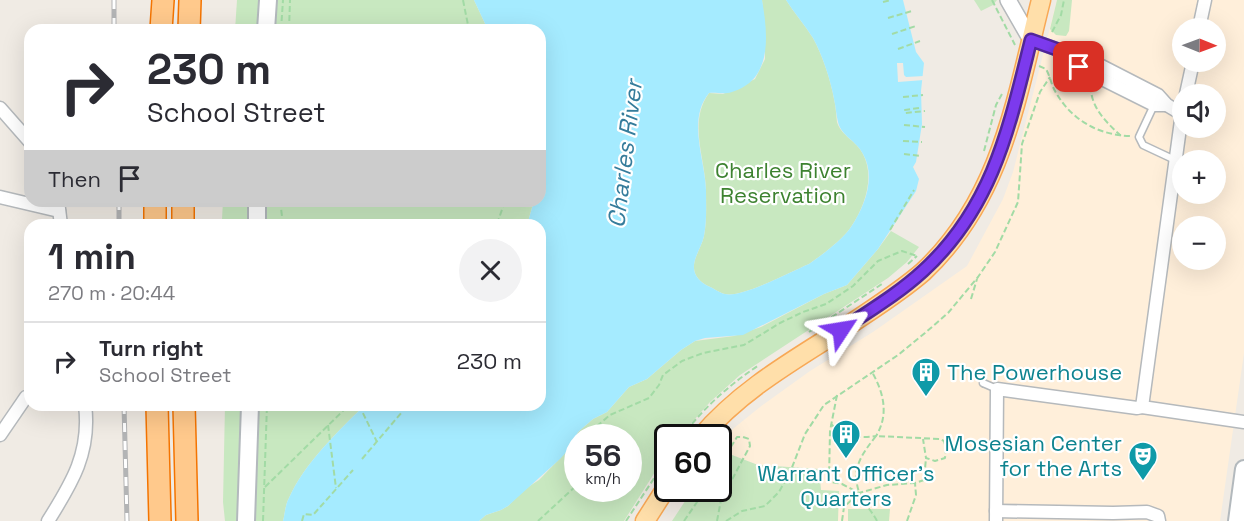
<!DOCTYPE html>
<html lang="en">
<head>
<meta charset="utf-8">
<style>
  :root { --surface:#fff; --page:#f2f2f3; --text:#2b2b33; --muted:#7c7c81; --line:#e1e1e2 }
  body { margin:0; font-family:"Space Grotesk",sans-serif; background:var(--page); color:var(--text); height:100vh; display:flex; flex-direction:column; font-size:22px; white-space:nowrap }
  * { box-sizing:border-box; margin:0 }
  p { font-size:20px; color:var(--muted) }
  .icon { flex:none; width:33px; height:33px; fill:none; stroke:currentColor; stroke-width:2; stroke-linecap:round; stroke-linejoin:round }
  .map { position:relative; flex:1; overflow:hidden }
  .drawer { position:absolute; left:24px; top:219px; width:522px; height:192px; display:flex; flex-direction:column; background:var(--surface); border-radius:18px; box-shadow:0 6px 24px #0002 }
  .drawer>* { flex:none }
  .banner { position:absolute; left:24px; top:24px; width:522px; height:183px; border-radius:18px; box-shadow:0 6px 24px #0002; background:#fff; color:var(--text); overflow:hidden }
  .needle { width:39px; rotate:91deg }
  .controls { position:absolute; left:1172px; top:18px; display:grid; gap:12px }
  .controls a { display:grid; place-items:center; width:54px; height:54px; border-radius:50%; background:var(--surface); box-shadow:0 6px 24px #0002; font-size:30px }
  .speed { position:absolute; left:564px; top:424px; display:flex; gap:12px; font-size:30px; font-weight:700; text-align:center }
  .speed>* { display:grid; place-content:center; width:78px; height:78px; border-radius:50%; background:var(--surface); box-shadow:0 6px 24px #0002; line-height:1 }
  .speed small { font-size:15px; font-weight:400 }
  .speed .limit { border:3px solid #111; border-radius:9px; background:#fff; color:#111 }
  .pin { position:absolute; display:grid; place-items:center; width:51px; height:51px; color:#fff; margin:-26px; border-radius:12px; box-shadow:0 3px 9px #0006 }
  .me { position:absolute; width:66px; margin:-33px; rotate:57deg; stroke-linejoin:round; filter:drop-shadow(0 0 4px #0008) }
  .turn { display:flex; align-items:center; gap:21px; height:126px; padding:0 24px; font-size:27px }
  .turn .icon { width:78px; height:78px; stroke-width:2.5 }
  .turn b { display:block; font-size:42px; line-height:51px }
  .then { display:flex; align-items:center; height:57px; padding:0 24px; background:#0003; gap:12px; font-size:22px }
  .round { display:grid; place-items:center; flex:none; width:63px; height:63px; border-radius:32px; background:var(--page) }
  .summary { display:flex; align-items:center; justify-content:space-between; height:102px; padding:0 24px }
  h1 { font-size:36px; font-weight:600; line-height:45px }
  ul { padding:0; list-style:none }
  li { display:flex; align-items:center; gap:18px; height:78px; padding:0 24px; border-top:2px solid var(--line) }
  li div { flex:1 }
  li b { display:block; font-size:22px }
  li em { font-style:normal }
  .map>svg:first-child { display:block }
</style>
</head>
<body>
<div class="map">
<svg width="1244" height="521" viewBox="0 0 1244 521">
  <rect width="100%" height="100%" fill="#f0ebe4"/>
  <path fill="#ffefda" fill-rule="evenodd" d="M1057 0H1244V353L1220 521H838L821 490 819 469 758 465 719 450 718 441 760 407 810 371 873 332 967 266 1003 199 1013 172ZM1182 28H1215V62H1182ZM1182 94H1215V128H1182ZM1182 160H1215V194H1182ZM1182 226H1215V260H1182Z"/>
  <g fill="#c8e8c0" fill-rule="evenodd">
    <path d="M237 0H474L488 30H235Z"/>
    <path d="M762 0H786C794 13 805 25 813 38 822 54 831 81 834 99 836 107 836 115 837 122 841 136 857 141 863 154 875 177 865 206 851 227 842 240 822 255 809 264 790 272 742 298 725 294 719 293 714 288 708 286 700 282 693 275 694 265 695 255 702 246 704 236 707 221 706 205 706 190 705 157 688 122 709 93L723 94 755 79 765 59V30Z"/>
    <path d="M974 0H997L993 5 981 11Z"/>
    <path d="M1057 0H1072L1069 31 1066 36 1056 35 1050 29Z"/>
    <path d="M223 201H534L527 225H225L222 219Z"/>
    <path d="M891 231 919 247 907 262 888 278 740 375 710 402 678 438H668L667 453 624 521H479L486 515 501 510 508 506 525 489 539 480 570 448 578 432 593 419 607 412 629 387 647 379 681 350 695 341 734 336 761 327 824 294 847 285 878 249ZM578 438H628V489H578Z"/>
    <path d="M225 405H365C338 431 304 464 289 498 285 505 285 514 283 521H225L223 502Z"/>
    <path d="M719 450 758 465 819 469 821 490 839 491 838 521H672L693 489H718Z"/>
    <path d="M848 509H890L889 521H848Z"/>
  </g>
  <path fill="#a5ebff" d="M474 0H762C768 34 773 80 732 92 723 95 717 92 709 93 687 120 705 159 706 190 706 205 707 221 704 236 702 246 695 255 694 265 693 275 700 282 708 286 714 288 719 293 725 294 742 298 790 272 809 264 822 255 842 240 851 227 865 206 876 177 863 154 857 141 841 136 838 122 836 115 836 107 834 99 831 81 822 54 813 38 805 25 794 13 786 0H903L916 52 924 63 921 91 922 124 916 162 913 167 919 179 916 191 878 249 847 285 824 294 743 335 705 338 695 341 681 350 647 379 629 387 607 412 593 419 578 432 570 448 560 459 508 506 501 510 486 515 479 521H283C285 514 285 505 289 498 304 464 338 431 365 405H540V225H527L534 201H540V30H488Z"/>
  <path fill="#f0ebe4" d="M897 63H903L904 75 906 77 924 76V80L898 82Z"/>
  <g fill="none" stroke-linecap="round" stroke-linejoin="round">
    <g stroke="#b5b9bc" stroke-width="9">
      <g id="service">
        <path d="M1154 105 1139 137 1143 145 1175 160"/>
        <path d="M983 383 997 389"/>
      </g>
    </g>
    <g stroke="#b5b9bc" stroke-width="15">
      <g id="minor">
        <path d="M1199 28 1205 0"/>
        <path d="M1031 40 1070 54 1084 57 1158 95 1167 105 1182 114"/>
        <path d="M1070 54 1076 66 1154 105H1167"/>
        <path d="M1186 94 1193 62"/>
        <path d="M0 108 30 142"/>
        <path d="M0 197 59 211"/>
        <path d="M58 201 61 225"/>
        <path d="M1142 407 1182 113"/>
        <path d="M0 435 26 397"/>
        <path d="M996 511 1113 513 1147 512 1158 516 1159 521"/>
        <path d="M48 521C72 483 91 452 85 405"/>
        <path d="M996 521 997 389 1137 408 1142 407 1244 422"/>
      </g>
    </g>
    <g stroke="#b5b9bc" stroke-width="18">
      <path id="tertiary" d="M1008 0 1031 40"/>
    </g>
    <g stroke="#b3b9bd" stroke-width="20">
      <g id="secondary">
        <path d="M266 30 268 0"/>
        <path d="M257 225V201"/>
        <path d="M246 521 250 405"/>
        <path d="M1237 521 1244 469"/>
      </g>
    </g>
    <g stroke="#f8a855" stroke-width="21">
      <g id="primary">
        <path d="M700 438C741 389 796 359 849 325 874 308 900 292 923 272 1002 198 1016 99 1041 0"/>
        <path d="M645 521 668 485"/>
      </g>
    </g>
    <g stroke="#f47400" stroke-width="24">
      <g id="motorway">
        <path d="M161 30 163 0"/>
        <path d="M189 30 190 0"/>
        <path d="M155 225V201"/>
        <path d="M183 225V201"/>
        <path d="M157 405 160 521"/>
        <path d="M184 405 187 521"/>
      </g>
    </g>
    <g stroke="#a2dba5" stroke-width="2" stroke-dasharray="6 3" stroke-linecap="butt">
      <path d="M463 0 469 30"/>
      <path d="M992 0 1015 45"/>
      <path d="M883 2 891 0"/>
      <path d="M888 18 912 11"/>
      <path d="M281 30 283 0"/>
      <path d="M289 30 290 0"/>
      <path d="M1052 32 1061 15 1064 0"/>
      <path d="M892 34 916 26"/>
      <path d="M898 49 920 41"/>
      <path d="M1039 66 1046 69C1050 76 1051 84 1055 91 1071 120 1098 135 1130 136"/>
      <path d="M1091 86C1090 107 1107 123 1121 136"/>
      <path d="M903 97 923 95"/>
      <path d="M919 108 905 110V113L925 111"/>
      <path d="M904 125 925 127"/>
      <path d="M903 141 922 142"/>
      <path d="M984 151 996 105 1002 94"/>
      <path d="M904 154 920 156"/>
      <path d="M280 201 282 216"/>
      <path d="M497 224 505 201"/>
      <path d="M890 230 914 190"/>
      <path d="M908 264 917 256"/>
      <path d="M971 299 977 279"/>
      <path d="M809 332 882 284"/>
      <path d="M837 395 830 431 829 479 831 482 842 484 859 493 887 485 915 483 924 480 926 458"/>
      <path d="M359 405 377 442"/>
      <path d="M831 424C843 436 860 439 876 436 889 415 884 393 872 372"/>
      <path d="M328 425 336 488"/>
      <path d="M583 438 610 415 649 398 659 385 663 375 682 361 703 353 744 345 780 323 803 312 826 304 853 286 878 261 902 251 917 256"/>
      <path d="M681 438C702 409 729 385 759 365"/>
      <path d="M362 459 402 412"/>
      <path d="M265 487 349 405"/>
      <path d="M263 521 267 405"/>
      <path d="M302 521 304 514 313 515 353 470"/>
      <path d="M538 521 578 484"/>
      <path d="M626 521 668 457"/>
      <path d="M684 521 706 489"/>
      <path d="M717 521 721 500 750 446 749 439 743 437H737L718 468"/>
      <path d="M726 521 742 511 765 506 779 492 791 470 805 434 824 405 898 355 925 333 948 313 978 277 995 252 1018 202 1022 144 1040 92 1050 77"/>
      <path d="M842 521 844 507 859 493"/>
      <path d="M877 521C872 511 863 503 859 492 851 468 862 454 876 436L940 439 944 441 946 448 945 458 935 461 926 458 923 439"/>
      <path d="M907 521 916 495 915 483"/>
    </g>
    <use href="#service" stroke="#fff" stroke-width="6"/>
    <use href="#minor" stroke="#fff" stroke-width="12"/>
    <use href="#tertiary" stroke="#fff" stroke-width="15"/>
    <use href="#secondary" stroke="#fff" stroke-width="16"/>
    <use href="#primary" stroke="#ffdfaa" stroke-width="18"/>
    <use href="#motorway" stroke="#ffc98c" stroke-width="21"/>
    <g stroke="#b3b4b5" stroke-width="5">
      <g id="rail">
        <path d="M114 0V30"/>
        <path d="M119 201V225"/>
        <path d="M124 405 127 521"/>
      </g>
    </g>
    <use href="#rail" stroke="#fff" stroke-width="3" stroke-dasharray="9" stroke-linecap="butt"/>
  </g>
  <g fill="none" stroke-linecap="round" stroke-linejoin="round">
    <g stroke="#51269a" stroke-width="15">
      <path id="route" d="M841 330C869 311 898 294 923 271 993 207 1009 128 1031 40L1070 54 1079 67"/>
    </g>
    <use href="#route" stroke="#7c3aed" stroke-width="10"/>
  </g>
  <defs>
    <g id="building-pin" transform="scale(1.5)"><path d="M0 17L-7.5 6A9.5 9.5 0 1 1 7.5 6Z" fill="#0f9aa8" stroke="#fff"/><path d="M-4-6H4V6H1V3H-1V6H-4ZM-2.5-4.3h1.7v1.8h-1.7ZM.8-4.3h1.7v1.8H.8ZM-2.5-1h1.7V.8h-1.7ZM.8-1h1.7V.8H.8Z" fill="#fff"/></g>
    <g id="theatre-pin" transform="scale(1.5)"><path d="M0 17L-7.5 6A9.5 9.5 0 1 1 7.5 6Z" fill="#0f9aa8" stroke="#fff"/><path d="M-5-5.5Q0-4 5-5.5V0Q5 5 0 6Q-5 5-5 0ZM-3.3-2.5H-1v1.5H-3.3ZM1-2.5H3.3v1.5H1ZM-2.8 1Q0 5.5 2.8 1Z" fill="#fff"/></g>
  </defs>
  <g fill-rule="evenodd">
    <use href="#building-pin" x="926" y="372"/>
    <use href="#building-pin" x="846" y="434"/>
    <use href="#theatre-pin" x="1143" y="456"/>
  </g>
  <g text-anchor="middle" stroke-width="4.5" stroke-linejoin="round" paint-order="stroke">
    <g font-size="22" fill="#3d8230" stroke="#fff">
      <text x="783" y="178">Charles River<tspan x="783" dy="25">Reservation</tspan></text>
    </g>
    <g font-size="22" fill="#0d838f" stroke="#fff" text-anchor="start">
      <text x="947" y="380">The Powerhouse</text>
      <text x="1122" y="451" text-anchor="end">Mosesian Center<tspan x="1122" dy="25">for the Arts</tspan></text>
      <text x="846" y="481" text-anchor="middle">Warrant Officer's<tspan x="846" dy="25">Quarters</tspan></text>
    </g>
    <g font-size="24" font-style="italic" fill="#357c9b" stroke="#fff">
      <text transform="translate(625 154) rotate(-83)" y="8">Charles River</text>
    </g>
  </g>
</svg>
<div class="controls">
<a><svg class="needle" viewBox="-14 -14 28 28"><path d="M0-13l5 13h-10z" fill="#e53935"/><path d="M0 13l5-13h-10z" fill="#7c7c81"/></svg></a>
<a><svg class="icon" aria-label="sound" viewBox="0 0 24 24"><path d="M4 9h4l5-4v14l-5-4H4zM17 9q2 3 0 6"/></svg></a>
<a>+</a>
<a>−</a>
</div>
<div class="speed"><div>56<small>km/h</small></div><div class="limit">60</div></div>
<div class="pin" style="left:1079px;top:67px;background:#d93025"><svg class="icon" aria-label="arrive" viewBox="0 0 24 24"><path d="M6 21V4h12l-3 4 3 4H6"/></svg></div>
<svg class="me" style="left:841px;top:330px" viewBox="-20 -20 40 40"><path d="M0-17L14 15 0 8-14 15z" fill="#7c3aed" stroke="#fff" stroke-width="4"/></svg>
<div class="banner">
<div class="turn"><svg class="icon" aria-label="right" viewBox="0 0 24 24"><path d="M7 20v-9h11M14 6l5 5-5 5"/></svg><div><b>230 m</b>School Street</div></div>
<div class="then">Then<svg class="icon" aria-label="arrive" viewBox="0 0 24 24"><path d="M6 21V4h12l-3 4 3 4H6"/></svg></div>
</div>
<section class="drawer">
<div class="summary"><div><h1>1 min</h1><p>270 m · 20:44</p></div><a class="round"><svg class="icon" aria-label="close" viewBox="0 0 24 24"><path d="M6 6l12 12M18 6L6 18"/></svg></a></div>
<ul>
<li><svg class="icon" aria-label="right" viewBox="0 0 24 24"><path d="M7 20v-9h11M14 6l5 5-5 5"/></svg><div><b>Turn right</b><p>School Street</p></div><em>230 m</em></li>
</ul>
</section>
</div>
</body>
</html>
